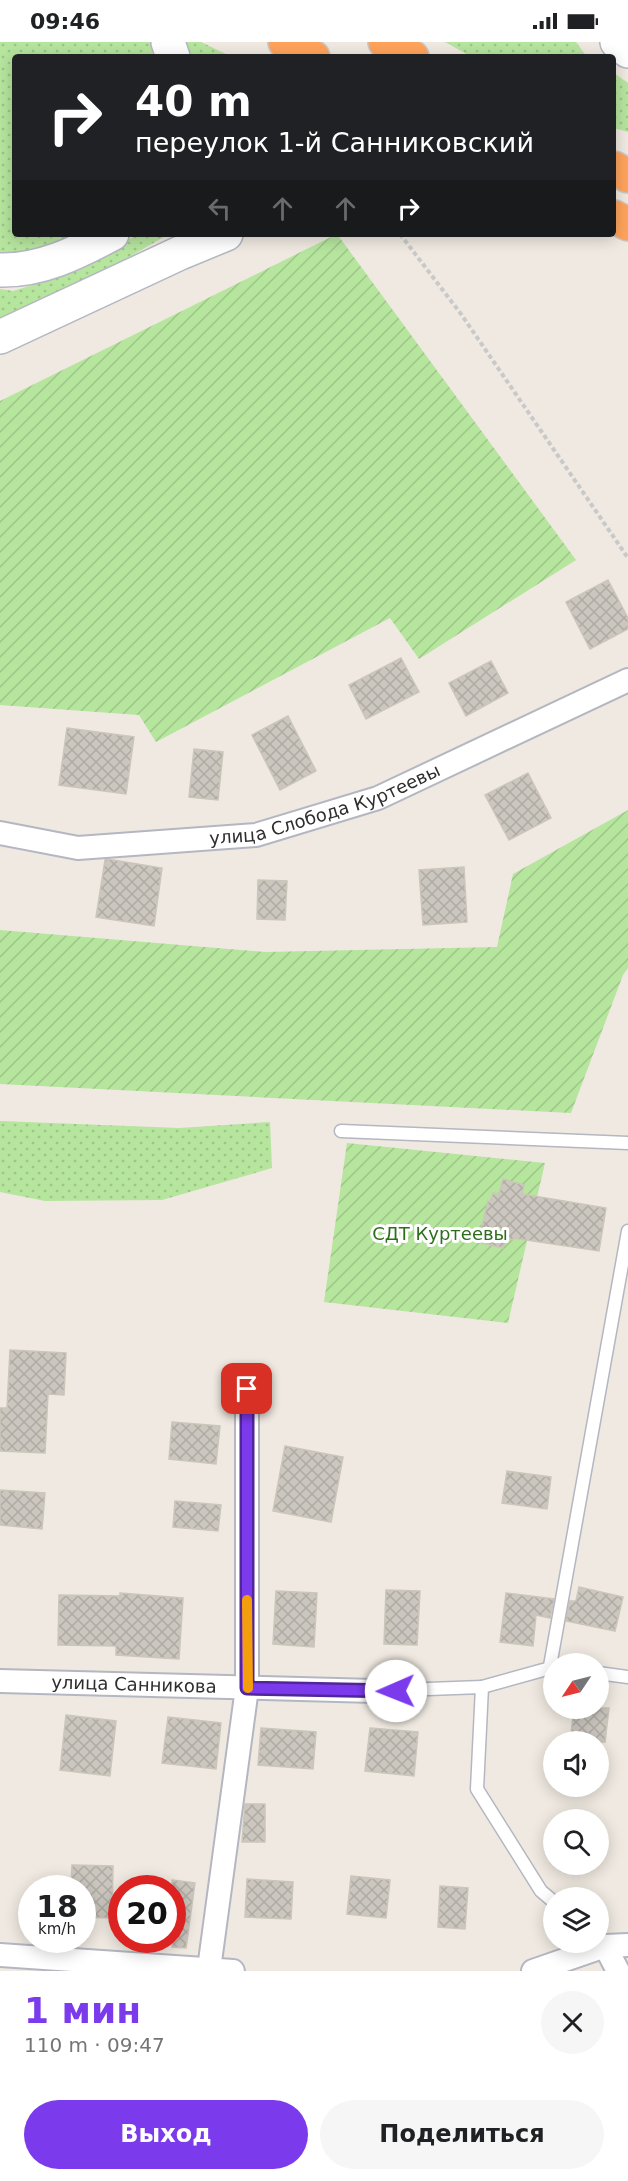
<!DOCTYPE html>
<html lang="ru">
<head>
<meta charset="utf-8">
<style>
  :root { --surface:#fff; --page:#f6f6f6; --text:#202124; --muted:#757577; --accent:#7c3aed }
  body { margin:0; font-family:"DejaVu Sans",sans-serif; background:var(--page); color:var(--text); height:100vh; display:flex; flex-direction:column; font-size:22px; white-space:nowrap }
  * { box-sizing:border-box; margin:0 }
  p { font-size:20px; color:var(--muted) }
  .icon { flex:none; width:33px; height:33px; fill:none; stroke:currentColor; stroke-width:2; stroke-linecap:round; stroke-linejoin:round }
  .map { position:relative; height:1929px; overflow:hidden }
  .drawer { display:flex; flex-direction:column; background:var(--surface); flex:1 }
  .drawer>* { flex:none }
  .top-card { position:absolute; left:12px; top:12px; width:604px; height:183px; border-radius:6px; box-shadow:0 3px 15px #0003; background:#202124; color:#fff; overflow:hidden }
  .needle { width:39px; rotate:235deg }
  .tools { position:absolute; left:543px; top:1611px; display:grid; gap:12px }
  .tools a { display:grid; place-items:center; width:66px; height:66px; border-radius:50%; background:var(--surface); box-shadow:0 3px 15px #0003; font-size:30px }
  .speed { position:absolute; left:18px; top:1833px; display:flex; gap:12px; font-size:30px; font-weight:700; text-align:center }
  .speed>* { display:grid; place-content:center; width:78px; height:78px; border-radius:50%; background:var(--surface); box-shadow:0 3px 15px #0003; line-height:1 }
  .speed small { font-size:15px; font-weight:400 }
  .speed .limit { border:9px solid #d22; background:#fff; color:#111 }
  .pin { position:absolute; display:grid; place-items:center; width:51px; height:51px; color:#fff; margin:-26px; border-radius:12px; box-shadow:0 3px 9px #0006 }
  .me { position:absolute; width:66px; margin:-33px; rotate:269deg; stroke-linejoin:round; filter:drop-shadow(0 0 4px #0008) }
  .turn { display:flex; align-items:center; gap:21px; height:126px; padding:0 24px; font-size:27px }
  .turn .icon { width:78px; height:78px; stroke-width:2.5 }
  .turn b { display:block; font-size:42px; line-height:51px }
  .lanes { display:flex; align-items:center; height:57px; padding:0 24px; background:#0003; justify-content:center; gap:30px; direction:ltr }
  .lanes .off { opacity:.35 }
  .round { display:grid; place-items:center; flex:none; width:63px; height:63px; border-radius:32px; background:var(--page) }
  .head { display:flex; align-items:center; justify-content:space-between; height:102px; padding:0 24px }
  h1 { font-size:36px; font-weight:700; line-height:45px; color:var(--accent) }
  .cta { display:flex; gap:12px; margin-top:auto; padding:12px 24px }
  .cta a { flex:1; height:69px; border-radius:36px; background:var(--accent); color:#fff; font-size:24px; font-weight:700; line-height:69px; text-align:center }
  .cta a+a { background:var(--page); color:var(--text) }
  .status { display:flex; justify-content:space-between; align-items:center; height:42px; padding:0 30px; background:var(--surface); direction:ltr }
  .status svg { height:16px; fill:currentColor }
  .map>svg:first-child { display:block }
</style>
</head>
<body>
<div class="status"><b>09:46</b><svg viewBox="0 0 49 12"><path d="M0 12V9h3v3zM5 12V6h3v6zM10 12V3h3v9zM15 12V0h3v12zM26 1h20v11H26zM47 4h2v5h-2z"/></svg></div>
<div class="map">
<svg width="628" height="1929" viewBox="0 0 628 1929">
  <defs>
    <pattern id="grass-dots" width="8" height="8" patternUnits="userSpaceOnUse" patternTransform="scale(1.5)"><rect width="8" height="8" fill="#b6e59e"/><path d="M2 2h.1M6 6h.1" fill="none" stroke="#9dc588" stroke-width="1.8" stroke-linecap="round"/></pattern>
    <pattern id="garden-furrows" width="10" height="10" patternUnits="userSpaceOnUse" patternTransform="scale(1.5)"><rect width="10" height="10" fill="#b6e59e"/><path d="M-1 1l2-2M0 10L10 0M9 11l2-2" fill="none" stroke="#9dc588"/></pattern>
    <pattern id="building-cross-hatch" width="8" height="8" patternUnits="userSpaceOnUse" patternTransform="scale(1.5)"><rect width="8" height="8" fill="#cbc7bf"/><path d="M0 0l8 8M0 8l8-8" fill="none" stroke="#afaba4"/></pattern>
  </defs>
  <rect width="100%" height="100%" fill="#efe9e1"/>
  <g fill="url(#grass-dots)">
    <path d="M0 0H151L153 15H15V192H86L19 214 0 213Z"/>
    <path d="M178 0H201L232 15H184Z"/>
    <path d="M445 0H576L587 15H472Z"/>
    <path d="M614 31 628 41V90L614 86Z"/>
    <path d="M139 192H169L117 222 0 279V247L13 249 45 239Z"/>
    <path d="M0 1079 179 1086 270 1080 272 1126 162 1158 45 1159 0 1150Z"/>
  </g>
  <g fill="url(#garden-furrows)">
    <path d="M337 192 576 518 419 617 390 576 156 700 139 673 0 663V359Z"/>
    <path d="M628 768V926L623 933 571 1071 0 1042V888L265 910 497 905 513 832Z"/>
    <path d="M347 1101 545 1121 508 1281 324 1260Z"/>
  </g>
  <g fill="url(#building-cross-hatch)" stroke="#cbc5ba" stroke-width="1.5">
    <path d="M608 538 628 576V587L590 607 566 560Z"/>
    <path d="M401 616 419 650 366 677 349 643Z"/>
    <path d="M491 619 508 651 466 674 449 641Z"/>
    <path d="M288 674 316 729 280 748 252 693Z"/>
    <path d="M67 686 134 695 126 752 59 743Z"/>
    <path d="M194 707 223 710 218 758 189 755Z"/>
    <path d="M528 731 551 776 509 798 485 753Z"/>
    <path d="M107 817 162 826 154 884 96 875 105 818Z"/>
    <path d="M464 825 467 880 423 883 419 828Z"/>
    <path d="M258 838 287 839 285 878 257 877Z"/>
    <path d="M503 1137 524 1143 522 1152 606 1166 599 1209 513 1196V1198L506 1197 503 1206 478 1200 488 1159 490 1160 493 1151 499 1152Z"/>
    <path d="M10 1308 66 1311 64 1353 48 1352 45 1411 0 1409V1366H7Z"/>
    <path d="M172 1380 220 1384 216 1422 169 1417Z"/>
    <path d="M285 1404 343 1415 331 1480 273 1469Z"/>
    <path d="M507 1429 551 1435 547 1467 502 1461Z"/>
    <path d="M0 1448 45 1451 42 1487 0 1483Z"/>
    <path d="M175 1459 221 1463 218 1489 173 1485Z"/>
    <path d="M579 1545 623 1555 615 1589 566 1579 570 1559H576Z"/>
    <path d="M386 1548 420 1549 417 1603 384 1602Z"/>
    <path d="M276 1549 317 1551 314 1605 273 1602Z"/>
    <path d="M120 1551 183 1556 179 1617 116 1613V1604L58 1603 59 1553 120 1554Z"/>
    <path d="M506 1551 554 1557 550 1576 536 1573 533 1604 500 1600Z"/>
    <path d="M574 1666H609L605 1700H570Z"/>
    <path d="M66 1673 116 1679 110 1734 60 1728Z"/>
    <path d="M168 1675 221 1681 216 1727 162 1721Z"/>
    <path d="M261 1686 316 1690 313 1727 258 1723Z"/>
    <path d="M370 1686 418 1690 414 1734 365 1729Z"/>
    <path d="M245 1762H265V1800H242Z"/>
    <path d="M72 1823 113 1824 112 1876 82 1875V1846H71Z"/>
    <path d="M351 1834 390 1838 386 1876 347 1872Z"/>
    <path d="M247 1837 293 1840 291 1877 245 1875Z"/>
    <path d="M172 1838 195 1841 186 1906 172 1905Z"/>
    <path d="M440 1844 468 1846 465 1887 438 1885Z"/>
  </g>
  <g fill="none" stroke-linecap="round" stroke-linejoin="round">
    <g stroke="#b4b7c1" stroke-width="15">
      <g id="lane">
        <path d="M341 1089 628 1101"/>
        <path d="M550 1624 628 1189"/>
        <path d="M598 1631 628 1635"/>
        <path d="M482 1645 554 1625"/>
        <path d="M374 1649 482 1645 477 1747 541 1849 554 1860"/>
      </g>
    </g>
    <g stroke="#b4b7c1" stroke-width="26">
      <g id="street">
        <path id="s1" d="M0 791 78 806 256 793 378 756 628 638"/>
        <path id="s2" d="M0 1639 374 1649"/>
        <path d="M605 1904 618 1929"/>
        <path d="M0 1913 233 1929"/>
        <path d="M209 1927 247 1646V1347"/>
        <path d="M533 1929 605 1904 628 1903"/>
      </g>
    </g>
    <g stroke="#b4b7c1" stroke-width="36">
      <g id="secondary">
        <path d="M168 0 173 15"/>
        <path d="M617 0 628 9"/>
        <path d="M0 228C41 229 76 211 112 192"/>
        <path d="M0 295 180 211 226 192"/>
      </g>
    </g>
    <g stroke="#c9c9c9" stroke-width="36">
      <g id="highway">
        <path d="M285 0 313 15"/>
        <path d="M385 0 412 15"/>
        <path d="M614 126 628 134"/>
        <path d="M614 175 628 182"/>
      </g>
    </g>
    <path stroke="#c9c9c9" stroke-width="4" stroke-dasharray="4.5 3" stroke-linecap="butt" d="M400 192 461 272 628 516"/>
    <use href="#lane" stroke="#fff" stroke-width="12"/>
    <use href="#street" stroke="#fff" stroke-width="22"/>
    <use href="#secondary" stroke="#fff" stroke-width="33"/>
    <use href="#highway" stroke="#ffa35c" stroke-width="33"/>
  </g>
  <g fill="none" stroke-linecap="round" stroke-linejoin="round">
    <g stroke="#51269a" stroke-width="15">
      <path id="route" d="M247 1347V1646L396 1649"/>
    </g>
    <use href="#route" stroke="#7c3aed" stroke-width="10"/>
    <path stroke="#f59e0b" stroke-width="10" d="M247 1558 248 1646"/>
  </g>
  <g text-anchor="middle" stroke-width="6" stroke-linejoin="round" paint-order="stroke">
    <g font-size="18" fill="#2e2e2e" stroke="#fff">
      <text dy="6" stroke="none"><textPath href="#s1" startOffset="332">улица Слобода Куртеевы</textPath></text>
      <text dy="6" stroke="none"><textPath href="#s2" startOffset="134">улица Санникова</textPath></text>
    </g>
    <g font-size="18" fill="#2c6e1b" stroke="#fff">
      <text x="440" y="1198">СДТ Куртеевы</text>
    </g>
  </g>
</svg>
<div class="tools">
<a><svg class="needle" viewBox="-14 -14 28 28"><path d="M0-13l5 13h-10z" fill="#e53935"/><path d="M0 13l5-13h-10z" fill="#757577"/></svg></a>
<a><svg class="icon" aria-label="sound" viewBox="0 0 24 24"><path d="M4 9h4l5-4v14l-5-4H4zM17 9q2 3 0 6"/></svg></a>
<a><svg class="icon" aria-label="search" viewBox="0 0 24 24"><circle cx="10" cy="10" r="6"/><path d="M15 15l6 6"/></svg></a>
<a><svg class="icon" aria-label="layers" viewBox="0 0 24 24"><path d="M12 4l9 5-9 5-9-5zM3 14l9 5 9-5"/></svg></a>
</div>
<div class="speed"><div>18<small>km/h</small></div><div class="limit">20</div></div>
<div class="pin" style="left:247px;top:1347px;background:#d93025"><svg class="icon" aria-label="arrive" viewBox="0 0 24 24"><path d="M6 21V4h12l-3 4 3 4H6"/></svg></div>
<svg class="me" style="left:396px;top:1649px" viewBox="-20 -20 40 40"><circle r="19" fill="#fff"/><path d="M0-13L10 11 0 6-10 11z" fill="#7c3aed"/></svg>
<div class="top-card">
<div class="turn"><svg class="icon" aria-label="right" viewBox="0 0 24 24"><path d="M7 20v-9h11M14 6l5 5-5 5"/></svg><div><b>40 m</b>переулок 1-й Санниковский</div></div>
<div class="lanes"><svg class="icon off" aria-label="left" viewBox="0 0 24 24"><path d="M17 20v-9H6M10 6l-5 5 5 5"/></svg><svg class="icon off" aria-label="ahead" viewBox="0 0 24 24"><path d="M12 20V5M6 11l6-6 6 6"/></svg><svg class="icon off" aria-label="ahead" viewBox="0 0 24 24"><path d="M12 20V5M6 11l6-6 6 6"/></svg><svg class="icon" aria-label="right" viewBox="0 0 24 24"><path d="M7 20v-9h11M14 6l5 5-5 5"/></svg></div>
</div>
</div>
<section class="drawer">
<div class="head"><div><h1>1 мин</h1><p>110 m · 09:47</p></div><a class="round"><svg class="icon" aria-label="close" viewBox="0 0 24 24"><path d="M6 6l12 12M18 6L6 18"/></svg></a></div>
<div class="cta"><a>Выход</a><a>Поделиться</a></div>
</section>
</body>
</html>
